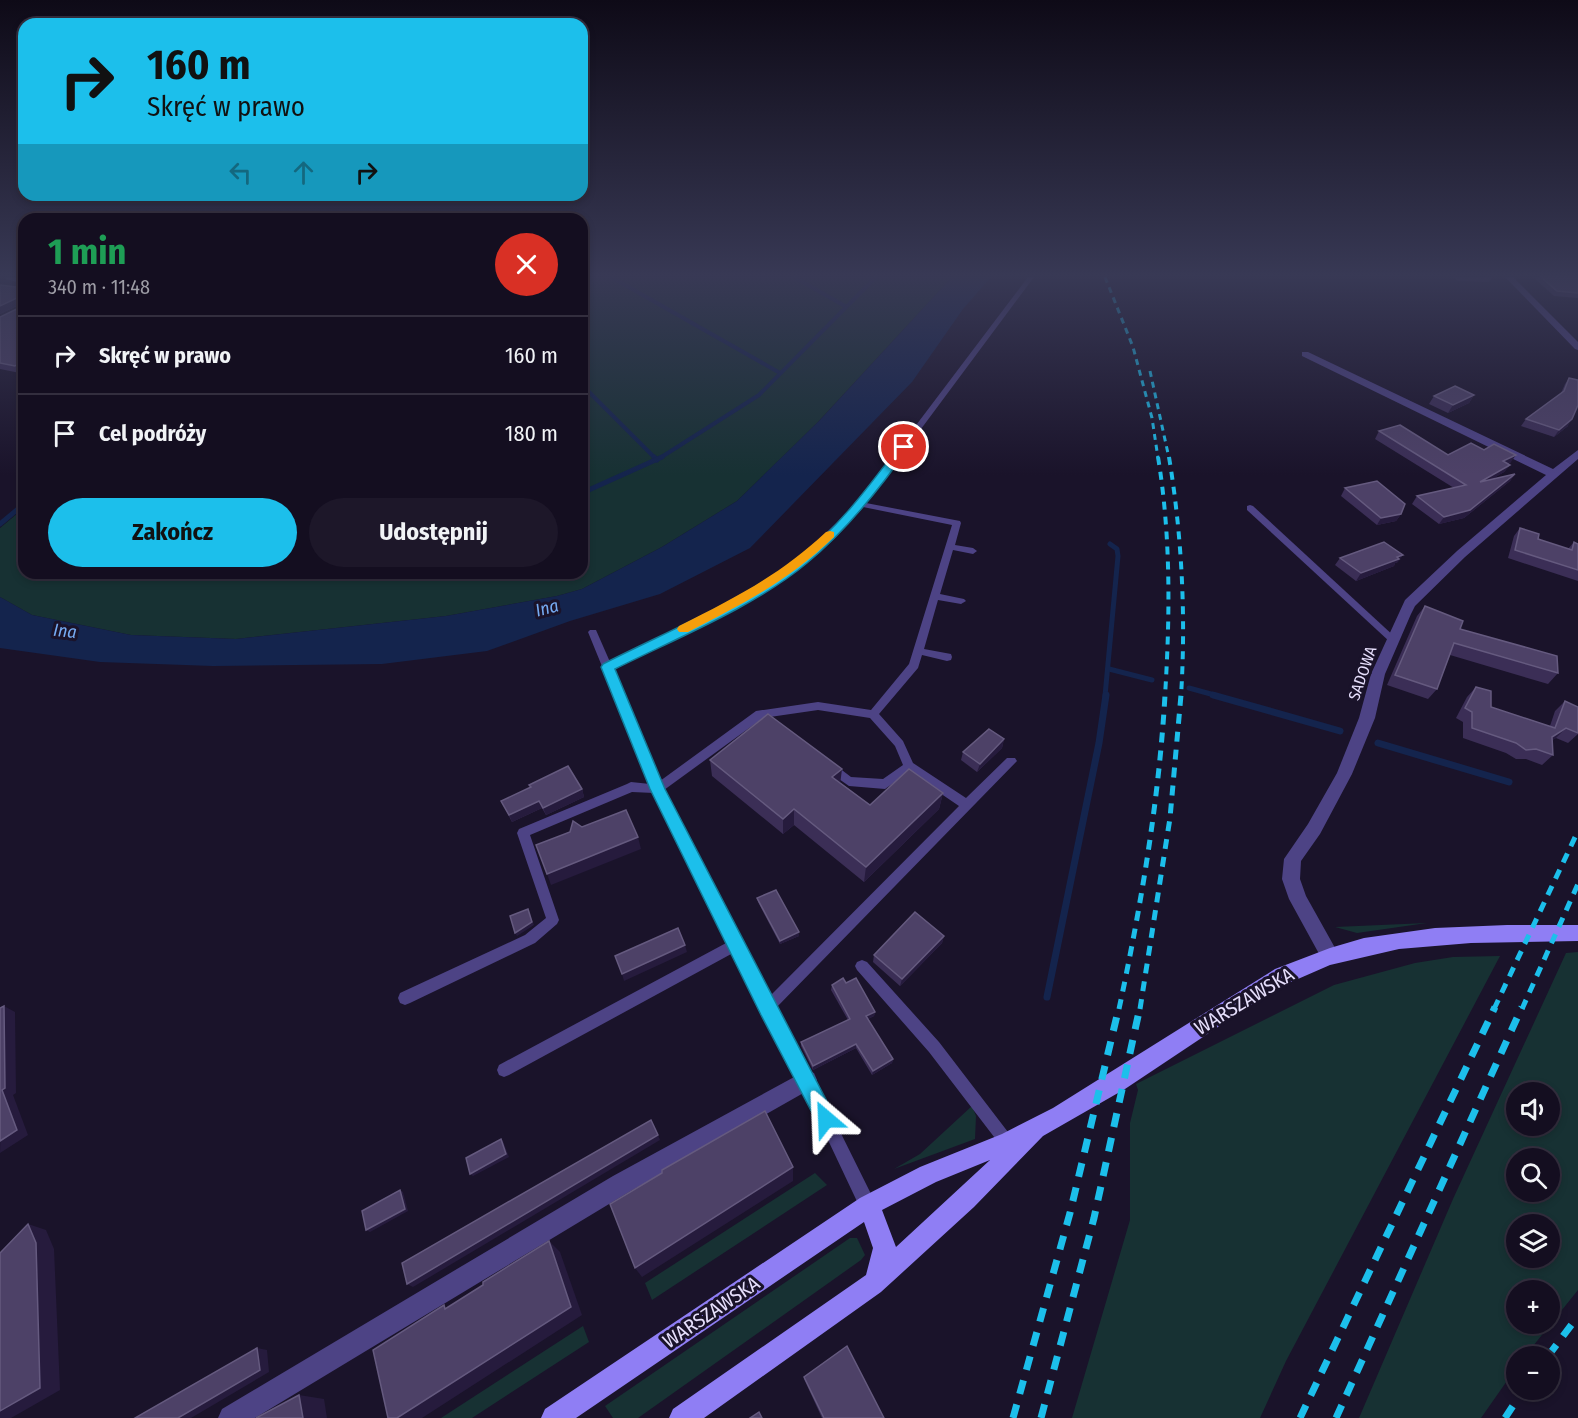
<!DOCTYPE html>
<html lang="pl">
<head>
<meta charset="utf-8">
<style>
  :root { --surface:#140e20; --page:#1d1729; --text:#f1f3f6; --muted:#9d9ca5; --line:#332e3e; --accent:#1cbfeb }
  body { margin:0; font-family:"Fira Sans Condensed",sans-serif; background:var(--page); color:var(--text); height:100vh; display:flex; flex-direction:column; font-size:22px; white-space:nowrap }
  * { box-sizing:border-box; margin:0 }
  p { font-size:20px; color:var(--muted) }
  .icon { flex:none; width:33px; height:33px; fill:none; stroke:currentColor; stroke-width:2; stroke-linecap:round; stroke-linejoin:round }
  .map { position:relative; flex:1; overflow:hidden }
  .panel { position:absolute; left:18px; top:213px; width:570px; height:366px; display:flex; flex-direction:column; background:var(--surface); border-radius:18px; box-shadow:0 3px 9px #0003,0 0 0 2px var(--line) }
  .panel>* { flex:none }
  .hud { position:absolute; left:18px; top:18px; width:570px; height:183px; border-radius:18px; box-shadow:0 3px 9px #0003,0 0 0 2px var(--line); background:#1cbfeb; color:#111; overflow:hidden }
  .controls { position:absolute; left:1506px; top:1082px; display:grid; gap:12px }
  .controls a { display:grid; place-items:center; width:54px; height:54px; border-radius:50%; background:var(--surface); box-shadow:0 3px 9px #0003,0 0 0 2px var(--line); font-size:30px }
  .pin { position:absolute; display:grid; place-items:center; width:51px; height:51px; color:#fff; margin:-26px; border:3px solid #fff; border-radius:50%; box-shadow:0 2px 6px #0007 }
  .me { position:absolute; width:66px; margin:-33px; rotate:334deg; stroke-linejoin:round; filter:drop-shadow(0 0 4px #0008) }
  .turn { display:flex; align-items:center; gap:21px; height:126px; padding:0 30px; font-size:27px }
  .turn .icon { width:78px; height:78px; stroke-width:2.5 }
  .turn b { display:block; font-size:42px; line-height:51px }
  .lanes { display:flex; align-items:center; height:57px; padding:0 30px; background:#0003; justify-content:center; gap:30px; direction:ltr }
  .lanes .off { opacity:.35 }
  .round { display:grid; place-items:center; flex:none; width:63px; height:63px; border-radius:32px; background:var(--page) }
  .overview { display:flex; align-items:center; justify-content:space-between; height:102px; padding:0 30px }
  h1 { font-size:36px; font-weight:700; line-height:45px; color:#1e9e55 }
  .button { display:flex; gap:12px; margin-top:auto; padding:12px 30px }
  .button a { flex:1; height:69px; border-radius:36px; background:var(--accent); color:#111; font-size:24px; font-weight:700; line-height:69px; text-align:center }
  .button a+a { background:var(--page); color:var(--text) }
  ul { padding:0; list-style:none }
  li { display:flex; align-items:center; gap:18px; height:78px; padding:0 30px; border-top:2px solid var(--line) }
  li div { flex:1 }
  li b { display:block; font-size:22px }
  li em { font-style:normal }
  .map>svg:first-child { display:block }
</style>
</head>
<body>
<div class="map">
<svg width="1578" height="1418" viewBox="0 0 1578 1418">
  <rect width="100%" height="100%" fill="#1a132a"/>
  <g fill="#173133" fill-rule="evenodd">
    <path d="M582 277H952L817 423 737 501 662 547 582 589 557 596 446 616 236 639 131 635 32 615 0 597V528L24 508V573H582Z"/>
    <path d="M1427 923 1357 933 1335 927Z"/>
    <path d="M1578 952V1290L1525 1356H1516V1368L1481 1418H1359L1453 1199 1566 953ZM1516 1092H1550V1125H1516ZM1516 1158H1550V1191H1516ZM1516 1224H1550V1257H1516ZM1516 1290H1550V1323H1516Z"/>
    <path d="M1500 956 1286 1361 1260 1418H1072L1130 1220V1123L1138 1090 1136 1084 1334 985 1415 963 1453 957Z"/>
    <path d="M972 1106 976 1116 975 1139 894 1169 920 1154Z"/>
    <path d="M815 1173 827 1185 652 1300 645 1283Z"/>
    <path d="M850 1238H857L865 1255 861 1260 638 1418H613L605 1406Z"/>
    <path d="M583 1326 589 1342 472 1418H441Z"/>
  </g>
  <path fill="#14244d" d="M952 277H991L963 309 912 382 750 548 660 594 570 621 487 651 382 664 213 666 100 662 0 648V597L32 615 131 635 236 639 446 616 557 596 582 589 662 547 737 501 819 421Z"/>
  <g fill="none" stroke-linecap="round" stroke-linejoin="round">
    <g stroke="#14244d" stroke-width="4">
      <path d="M611 277 780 373"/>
      <path d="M794 277 845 306"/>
      <path d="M582 385 655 458"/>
      <path d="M660 458 759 395 876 277"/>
    </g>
    <g stroke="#14244d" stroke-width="5">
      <path d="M654 457 657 460"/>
      <path d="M582 493 662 457"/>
      <path d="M0 524 24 504"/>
      <path d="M1109 669 1152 680"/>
      <path d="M1189 688 1218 696"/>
      <path d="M1105 696 1118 556 1117 549 1110 544"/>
    </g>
    <g stroke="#14244d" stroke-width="7">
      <path d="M1213 695 1340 731"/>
      <path d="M1378 743 1509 782"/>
      <path d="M1047 997 1099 743 1106 695"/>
    </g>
    <g fill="#4d4385" fill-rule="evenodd">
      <path d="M1028 277H1034L866 503 960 521 961 523 955 545 973 548 977 551 973 554 953 550 940 594 964 599 966 601 961 604 938 600 924 649 951 654 952 657 951 660 947 661 922 655 918 668 879 714 903 741 913 763 966 798 1007 758H1015L1017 761 775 1009 812 1075 874 1200 876 1206 874 1212 868 1214 862 1212 802 1085 762 1013 733 953 509 1075 504 1077 499 1075 497 1070 499 1065 728 942 654 793 632 792 530 835 559 920 557 924 535 943 410 1003 405 1005 400 1003 398 998 400 993 525 935 546 918 517 833 519 829 627 784 631 782 650 784 588 632 590 630H596L610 662 747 594 799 559 858 502ZM863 507 952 525 909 664 871 710 818 702 756 711 660 781 613 669 753 598 805 563ZM818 710 870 718 895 746 903 765 883 779 851 777 834 764H826L824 767 826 770 849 786 885 789 909 772 959 806 769 997 743 946 742 940 739 939 664 790 763 718Z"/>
      <path d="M1250 505 1253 506 1396 638 1398 640 1396 642H1390L1247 510V506Z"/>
      <path d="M862 960 867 962 939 1042 1011 1136 1013 1141 1011 1146 1006 1148 1001 1146 929 1052 857 970 855 966 857 962Z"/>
    </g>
    <g fill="#4d4385" fill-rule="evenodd">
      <path d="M5 277 24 278V284L6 279Z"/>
      <path d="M1505 277H1513L1578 342V350L1575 349Z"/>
      <path d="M1302 352H1308L1553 469 1578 450V459L1465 557 1415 606 1411 614 1385 674 1375 718 1352 774 1320 834 1301 861 1300 879 1306 896 1339 955 1337 961 1330 964 1323 961 1289 899 1282 879 1284 859 1308 824 1337 773 1359 718 1371 674 1405 600 1457 551 1546 475 1302 356Z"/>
      <path d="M807 1070 814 1073 817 1080 814 1087 629 1192 255 1418H218L222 1409 613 1176Z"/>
    </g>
    <path fill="#8f7ef4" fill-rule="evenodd" d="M1507 925H1578V941L1471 943 1399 949 1330 965 1275 989 1125 1089 1043 1136 974 1207 881 1292 704 1418H669L673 1409 866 1275 873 1248 864 1222 576 1418H541L545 1409 860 1198 920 1167 1002 1134 1053 1108 1275 969 1330 948 1364 938 1435 928ZM990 1160 896 1247 882 1210 936 1182Z"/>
    <g stroke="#1cbfeb" stroke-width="3" stroke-dasharray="6 5" stroke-linecap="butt">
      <path d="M1105 277 1133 347 1152 418 1158 458"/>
      <path d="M1150 371 1169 458"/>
    </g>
    <g stroke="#1cbfeb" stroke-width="4" stroke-dasharray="8 7" stroke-linecap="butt">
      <path d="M1158 457C1171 536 1170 616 1165 696"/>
      <path d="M1169 457C1182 536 1186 617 1181 696"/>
    </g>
    <g stroke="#1cbfeb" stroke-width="5" stroke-dasharray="10 8" stroke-linecap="butt">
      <path d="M1119 1009C1141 906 1159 800 1165 695"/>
      <path d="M1140 1009 1170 818 1181 695"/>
      <path d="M1494 1009 1578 831"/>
      <path d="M1522 1009 1578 884"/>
    </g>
    <g stroke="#1cbfeb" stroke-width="7" stroke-dasharray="14 11" stroke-linecap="butt">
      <path d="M1548 1356 1578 1316"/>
      <path d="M1013 1418 1070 1213 1119 1007"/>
      <path d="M1041 1418 1094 1218 1140 1007"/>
      <path d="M1300 1418 1495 1007"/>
      <path d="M1336 1418 1522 1007"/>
      <path d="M1505 1418 1524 1389"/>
    </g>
  </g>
  <g fill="#3b2e56">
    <path d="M1453 277H1493L1489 282 1457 281Z"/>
    <path d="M1533 277H1578V298L1554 296Z"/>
    <path d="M0 285 24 288V370L20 373 0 369V317L21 307V304L0 314Z"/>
    <path d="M1569 378 1568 426 1554 437 1521 426 1526 419 1561 393 1565 384Z"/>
    <path d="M1474 395 1469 403 1448 413 1429 404 1434 396Z"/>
    <path d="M1379 431 1448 455 1511 462 1508 464 1510 465 1504 472 1492 479 1515 474 1510 481 1464 518 1439 524 1412 504 1417 496 1454 488 1375 439Z"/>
    <path d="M1345 488 1401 514 1396 521 1377 525 1341 496Z"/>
    <path d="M1520 528 1538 539 1568 549 1574 542 1578 544V581L1508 558 1514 536Z"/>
    <path d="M1340 558 1398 562 1395 563 1394 566 1356 581 1335 565Z"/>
    <path d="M1425 606 1460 629 1558 673 1548 684 1450 655 1437 689 1428 699 1387 685 1417 616Z"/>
    <path d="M1476 687 1491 707 1550 726 1555 711 1565 701 1578 734 1568 743 1556 738 1552 740 1553 755 1542 765 1526 759H1516L1506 753 1463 738V722L1456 718 1467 697Z"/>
    <path d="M1004 739 1002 748 977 772 961 760 963 752Z"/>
    <path d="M710 760 841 783 870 805 943 793 939 809 864 882 794 825 783 834 712 776Z"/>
    <path d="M582 789 584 797 546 815 542 808 512 822 501 801Z"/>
    <path d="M757 898 799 932V936L780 944 758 902Z"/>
    <path d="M944 936 942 943 900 986 873 962 874 955Z"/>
    <path d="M846 983 875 1012 874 1016 868 1019 893 1059 892 1063 872 1075 856 1048 813 1070 801 1046V1042L848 1020 831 990 832 985Z"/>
    <path d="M804 1377 884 1418H822L804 1379Z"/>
  </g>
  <g fill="#261b3d">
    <path d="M21 296 24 302 0 314V306Z"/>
    <path d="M24 361V370L20 373 15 366Z"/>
    <path d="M1474 395 1469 403 1448 413 1453 405Z"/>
    <path d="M1572 419 1568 426 1554 437 1559 430Z"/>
    <path d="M1516 455 1511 462 1498 469 1503 461Z"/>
    <path d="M1510 465 1504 472 1475 490 1480 482Z"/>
    <path d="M1515 474 1510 481 1464 518 1439 524 1444 517Z"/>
    <path d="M1401 514 1396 521 1377 525 1381 518Z"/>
    <path d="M1403 555 1398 562 1395 563 1394 566 1356 581 1361 573Z"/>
    <path d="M1566 728 1556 738 1542 747 1552 737Z"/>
    <path d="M1004 739 1002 748 977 772 980 764Z"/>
    <path d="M842 769 840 785 832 777Z"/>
    <path d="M582 789 584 797 546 815 543 808Z"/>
    <path d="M943 793 939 809 864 882 866 867Z"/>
    <path d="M539 801 542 808 512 822 509 815Z"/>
    <path d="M794 809V825L783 834V819Z"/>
    <path d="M638 837 641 849 551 885 547 874Z"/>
    <path d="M529 913 534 925 517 936 515 933Z"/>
    <path d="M799 932V936L780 944V941Z"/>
    <path d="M944 936 942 943 900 986 902 979Z"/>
    <path d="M685 945 687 952 624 981 622 974Z"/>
    <path d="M4 1006 15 1012 16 1093 13 1095 28 1135 0 1153Z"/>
    <path d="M875 1012 874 1016 866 1020V1016Z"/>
    <path d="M856 1044V1048L813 1070V1066Z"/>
    <path d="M893 1059 892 1063 872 1075 873 1071Z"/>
    <path d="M658 1135 660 1140 413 1287 407 1284Z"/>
    <path d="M501 1139 503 1141 509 1157 473 1176 470 1174Z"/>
    <path d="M793 1167V1181L642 1277 635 1268Z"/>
    <path d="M400 1190 403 1192 408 1211 370 1232 366 1230Z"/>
    <path d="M28 1224 46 1230 54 1249 60 1390 11 1418H0V1411Z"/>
    <path d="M549 1241 560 1252 582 1315 422 1418H397Z"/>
    <path d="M257 1348 267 1350 269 1372 191 1418H178Z"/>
    <path d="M299 1395 324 1399 327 1418H303Z"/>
  </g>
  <g fill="#4d4167" stroke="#655a7f" stroke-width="1.5">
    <path d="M1541 277H1578V293L1557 291Z"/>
    <path d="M0 285 24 288V317L19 320 24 322V361L15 366 0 363V317L21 307V296L0 306Z"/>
    <path d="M1569 378 1578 380V405L1572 419 1559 430 1526 419 1564 391Z"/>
    <path d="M1455 386 1474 395 1453 405 1434 396Z"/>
    <path d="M1400 425 1448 455 1471 443 1484 450 1494 444 1516 455 1503 461 1510 465 1480 482 1515 474 1470 510 1444 517 1417 496 1466 485 1379 431Z"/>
    <path d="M1377 481 1405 504 1401 514 1381 518 1345 488Z"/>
    <path d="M1520 528 1539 534 1538 539 1572 550 1574 542 1578 544V570L1515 550Z"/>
    <path d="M1384 542 1403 555 1397 557 1399 559 1361 573 1340 558Z"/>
    <path d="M1425 606 1463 621 1460 629 1557 656 1558 673 1454 643 1437 689 1395 675Z"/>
    <path d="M1476 687 1491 691V707L1555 728 1565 701 1578 707V733L1566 728 1552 737 1553 755 1536 749 1526 750 1516 743 1472 728V712L1465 708Z"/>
    <path d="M768 714 842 769 832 777 870 805 909 769 943 793 866 867 794 809 783 819 710 760Z"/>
    <path d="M989 729 1004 739 980 764 963 752Z"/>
    <path d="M568 766 582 789 543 808 539 801 509 815 501 801 531 787 529 785Z"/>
    <path d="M626 810 638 837 547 874 536 845 570 832 573 821 582 827Z"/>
    <path d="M776 890 799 932 780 941 757 898Z"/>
    <path d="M528 909 532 922 515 933 510 916Z"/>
    <path d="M915 912 944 936 902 979 874 955Z"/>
    <path d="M678 928 685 945 622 974 615 956Z"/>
    <path d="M843 978 846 983 856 978 875 1012 866 1016 893 1059 873 1071 856 1044 813 1066 801 1042 850 1019 832 985Z"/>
    <path d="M4 1006 5 1088 2 1090 17 1130 0 1141V1008Z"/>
    <path d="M765 1111 793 1167 635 1268 610 1204 662 1173V1170Z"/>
    <path d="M651 1120 658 1135 407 1284 402 1263Z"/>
    <path d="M501 1139 506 1154 470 1174 466 1158Z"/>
    <path d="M400 1190 405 1209 366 1230 362 1211Z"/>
    <path d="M28 1224 36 1243 40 1388 0 1411V1253Z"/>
    <path d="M549 1241 571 1307 397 1418H388L373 1350 444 1305 445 1309 483 1285V1282Z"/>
    <path d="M847 1346 884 1418H824L804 1377Z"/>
    <path d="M257 1348 260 1370 178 1418H135Z"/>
    <path d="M299 1395 303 1418H256Z"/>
    <path d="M759 1412 762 1418H750Z"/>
  </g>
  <linearGradient id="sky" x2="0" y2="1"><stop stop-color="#0e0a17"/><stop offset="0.58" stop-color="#383955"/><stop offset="1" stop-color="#383955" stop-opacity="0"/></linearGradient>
  <rect width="1578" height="475" fill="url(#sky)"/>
  <path fill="#1cbfeb" stroke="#127c99" stroke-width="1.5" d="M900 445 909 447C879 490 847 530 807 563 756 606 675 639 615 669L665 789 833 1113 835 1119 833 1126 826 1129 819 1126 761 1015 650 789 601 667 603 664C668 631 737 603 796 560 838 529 869 486 900 445Z"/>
  <path fill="#f59e0b" d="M830 531 834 532V537C788 581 745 603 688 632H679L677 629 679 626C735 598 780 575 826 532Z"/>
  <g text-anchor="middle" stroke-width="6" stroke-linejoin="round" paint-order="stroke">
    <g font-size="16" fill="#e6dffc" stroke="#1a132a">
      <text transform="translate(1362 673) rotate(-71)" y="6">SADOWA</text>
    </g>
    <g font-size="18" font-style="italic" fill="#76abf3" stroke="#1a132a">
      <text transform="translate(547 608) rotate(-15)" y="6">Ina</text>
      <text transform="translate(65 631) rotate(6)" y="6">Ina</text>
    </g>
    <g font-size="20" fill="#e6dffc" stroke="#1a132a">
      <text transform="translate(1244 1001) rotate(-31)" y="7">WARSZAWSKA</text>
      <text transform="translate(711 1312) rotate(-34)" y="7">WARSZAWSKA</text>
    </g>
  </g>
</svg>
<div class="controls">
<a><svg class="icon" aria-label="sound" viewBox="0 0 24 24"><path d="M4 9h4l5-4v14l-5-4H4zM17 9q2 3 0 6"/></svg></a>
<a><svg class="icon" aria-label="search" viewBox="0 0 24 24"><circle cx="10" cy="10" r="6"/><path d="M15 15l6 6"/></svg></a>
<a><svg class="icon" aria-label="layers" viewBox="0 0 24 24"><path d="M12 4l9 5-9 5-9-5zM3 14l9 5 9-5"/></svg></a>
<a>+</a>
<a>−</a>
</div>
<div class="pin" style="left:904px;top:447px;background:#d93025"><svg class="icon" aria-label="arrive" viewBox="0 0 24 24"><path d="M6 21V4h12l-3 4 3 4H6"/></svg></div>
<svg class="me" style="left:826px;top:1119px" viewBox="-20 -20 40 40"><path d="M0-17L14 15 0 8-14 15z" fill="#1cbfeb" stroke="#fff" stroke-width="4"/></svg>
<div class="hud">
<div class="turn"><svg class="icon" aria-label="right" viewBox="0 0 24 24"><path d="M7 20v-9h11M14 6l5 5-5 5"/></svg><div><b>160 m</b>Skręć w prawo</div></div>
<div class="lanes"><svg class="icon off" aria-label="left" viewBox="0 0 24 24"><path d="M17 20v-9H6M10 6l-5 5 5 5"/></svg><svg class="icon off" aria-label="ahead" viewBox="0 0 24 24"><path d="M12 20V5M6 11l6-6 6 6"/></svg><svg class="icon" aria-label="right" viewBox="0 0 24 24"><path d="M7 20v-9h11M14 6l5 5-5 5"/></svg></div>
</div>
<section class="panel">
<div class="overview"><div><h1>1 min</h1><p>340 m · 11:48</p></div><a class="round" style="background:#d93025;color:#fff"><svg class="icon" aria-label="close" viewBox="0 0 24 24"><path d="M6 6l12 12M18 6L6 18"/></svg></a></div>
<ul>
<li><svg class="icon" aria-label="right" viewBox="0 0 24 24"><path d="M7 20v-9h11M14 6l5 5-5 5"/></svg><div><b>Skręć w prawo</b></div><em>160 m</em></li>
<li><svg class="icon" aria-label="arrive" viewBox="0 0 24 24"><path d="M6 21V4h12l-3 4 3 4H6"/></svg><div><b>Cel podróży</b></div><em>180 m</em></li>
</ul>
<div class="button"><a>Zakończ</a><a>Udostępnij</a></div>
</section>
</div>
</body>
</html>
